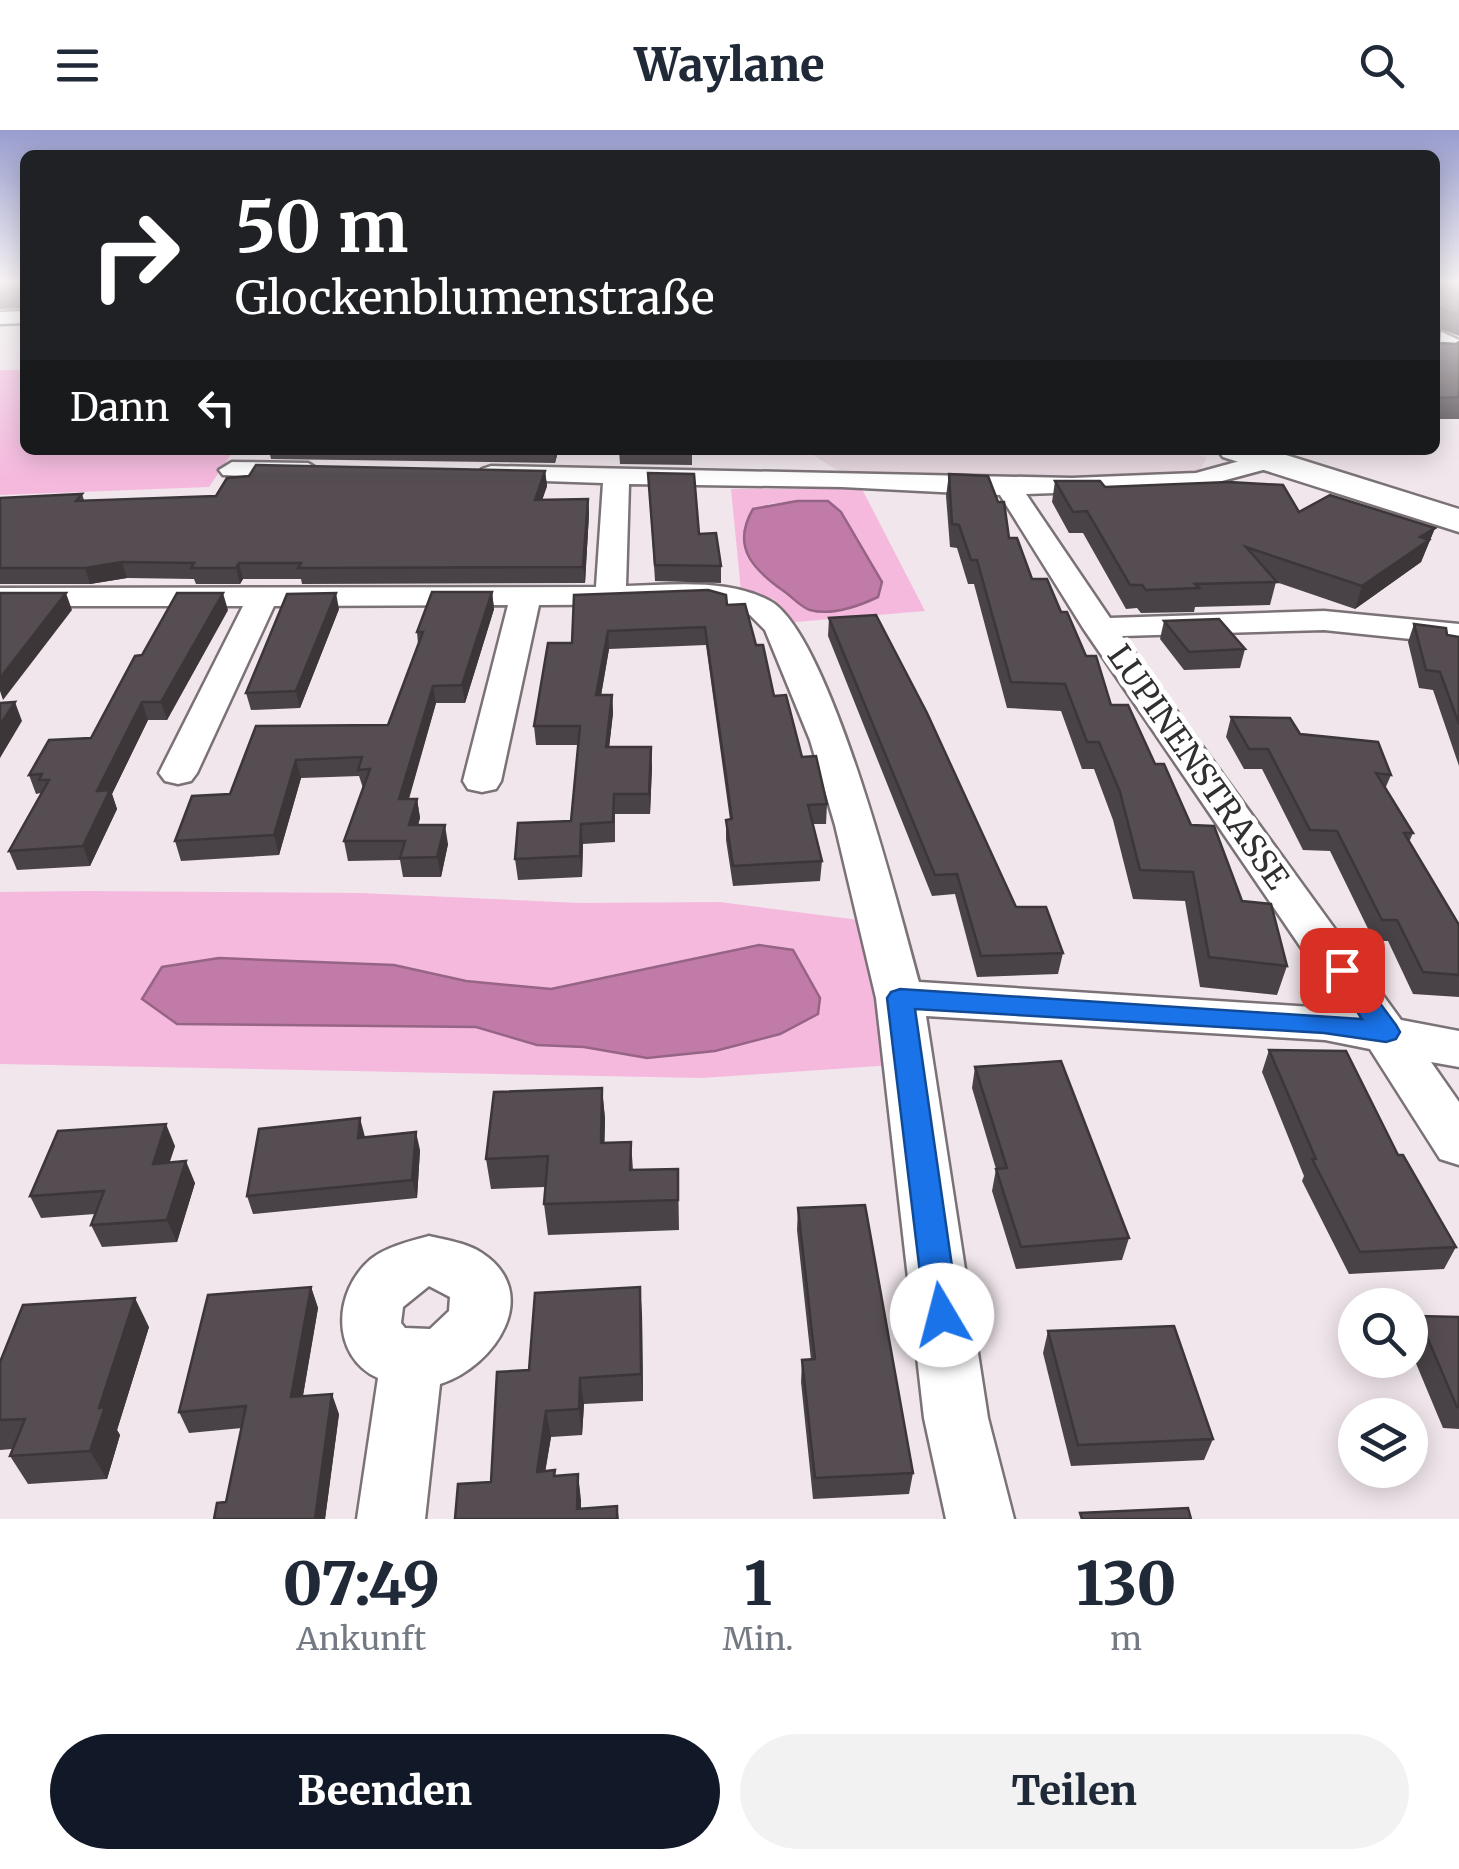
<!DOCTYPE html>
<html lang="de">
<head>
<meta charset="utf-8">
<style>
  :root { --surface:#fff; --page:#f2f2f3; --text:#1f2937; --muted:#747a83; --accent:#111827 }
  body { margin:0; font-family:Merriweather,serif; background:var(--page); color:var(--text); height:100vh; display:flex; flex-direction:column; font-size:38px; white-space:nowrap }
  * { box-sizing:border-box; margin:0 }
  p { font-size:32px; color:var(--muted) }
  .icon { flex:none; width:55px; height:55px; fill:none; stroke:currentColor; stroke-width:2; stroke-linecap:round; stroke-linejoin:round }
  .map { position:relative; height:1389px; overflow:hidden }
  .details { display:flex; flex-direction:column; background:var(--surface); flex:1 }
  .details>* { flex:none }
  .hud { position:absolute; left:20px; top:20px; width:1420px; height:305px; border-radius:15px; box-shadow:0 5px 25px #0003; background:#202124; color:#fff; overflow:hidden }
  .buttons { position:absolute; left:1338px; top:1158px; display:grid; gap:20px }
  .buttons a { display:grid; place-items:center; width:90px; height:90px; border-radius:50%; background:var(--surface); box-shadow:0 5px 25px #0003; font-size:50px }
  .pin { position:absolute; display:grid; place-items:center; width:85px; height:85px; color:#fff; margin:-42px; border-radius:20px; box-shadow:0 5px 15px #0006 }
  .me { position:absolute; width:110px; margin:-55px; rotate:352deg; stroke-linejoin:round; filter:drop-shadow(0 0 8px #0008) }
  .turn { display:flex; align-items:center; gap:35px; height:210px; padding:0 50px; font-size:45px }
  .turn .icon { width:130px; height:130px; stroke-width:2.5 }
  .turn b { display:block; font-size:70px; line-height:85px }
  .then { display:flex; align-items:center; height:95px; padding:0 50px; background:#0003; gap:20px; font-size:38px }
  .eta { display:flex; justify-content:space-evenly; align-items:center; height:170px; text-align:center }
  .eta b { font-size:60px; font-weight:800; line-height:70px }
  .button { display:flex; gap:20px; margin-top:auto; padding:20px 50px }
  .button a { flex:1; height:115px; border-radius:60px; background:var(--accent); color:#fff; font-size:40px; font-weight:800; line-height:115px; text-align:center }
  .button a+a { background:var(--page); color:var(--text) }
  header { display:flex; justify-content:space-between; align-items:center; height:130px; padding:0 50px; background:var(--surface); font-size:45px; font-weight:800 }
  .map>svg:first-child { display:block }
</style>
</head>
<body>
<header><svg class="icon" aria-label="menu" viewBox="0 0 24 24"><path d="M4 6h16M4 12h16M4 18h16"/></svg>Waylane<svg class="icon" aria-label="search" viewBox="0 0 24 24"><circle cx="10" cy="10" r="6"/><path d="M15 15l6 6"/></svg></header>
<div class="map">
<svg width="1459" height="1389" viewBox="0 0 1459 1389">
  <rect width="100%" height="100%" fill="#f0e6ec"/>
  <path fill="#e7d7e0" d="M805 320H1186L1207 328 1196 345 1070 351 885 347 840 342Z"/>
  <g fill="#f5b9de" fill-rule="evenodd">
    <path d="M0 240H25V320H234L209 357 0 365Z"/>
    <path d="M731 359H862L925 481 795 492 773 469 741 461ZM797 371H828L841 382 882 452 810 480 784 461 768 374Z"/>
    <path d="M87 761 361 763 581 773 720 772 866 791 893 935 702 948 0 934V762Z"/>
  </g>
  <g fill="#c17ba8" stroke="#966484" stroke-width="2.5">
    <path d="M797 371H828L841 382 882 452 878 467C859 476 832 486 810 480 802 478 792 467 785 462 755 441 730 418 753 379Z"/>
    <path d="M759 815 793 820 820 868 818 884 780 904 715 921 647 928 584 917 537 915 476 897 177 894 142 869 162 837 219 828 394 835 466 851 551 859Z"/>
  </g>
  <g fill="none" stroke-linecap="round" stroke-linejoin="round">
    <g stroke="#7a7277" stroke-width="5">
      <g id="street">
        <path d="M25 181V193L0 194V182Z"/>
        <path d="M1435 199 1459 210V223L1449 230H1435V221L1441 217 1435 213Z"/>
        <path d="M1269 323 1282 331 1278 336 1196 358 1026 364 1110 488 1324 481 1459 494V514L1324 500 1122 506 1401 890 1459 901V937L1431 932 1459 972V1035L1440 1029 1370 919 1325 910 926 886 988 1288 1014 1389H946L924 1288 876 868 835 695 810 610 765 500 750 485 709 474 539 475 501 651 496 659 482 662 468 659 463 651 508 475 274 476 197 643 191 651 178 654 165 651 159 643 243 476H0V458L596 457 603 353 482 349 478 344 482 339 491 336 1072 348 1196 343ZM629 354 842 357 1000 365 1083 498 1343 879 919 852C899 780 830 504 770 471 728 448 672 455 626 456Z"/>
        <path d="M232 332 308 333 321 341 308 349 223 345 219 340Z"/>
        <path d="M429 1106C446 1110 467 1113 482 1123 543 1163 496 1236 440 1254L425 1389H357L378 1248C330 1226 333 1161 371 1129 386 1117 410 1111 429 1106ZM429 1156 450 1167 449 1181 430 1199 405 1198 401 1193 403 1177Z"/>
      </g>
    </g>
    <g stroke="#7a7277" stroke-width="5">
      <path id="secondary" d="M1218 320H1270L1459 379V402L1223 327Z"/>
    </g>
    <use href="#street" fill="#fff" fill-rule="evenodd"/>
    <use href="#secondary" fill="#fff" fill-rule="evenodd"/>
  </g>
  <g fill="#494247">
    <path d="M0 151H25V178L0 179Z"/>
    <path d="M1435 151H1459V206L1440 199 1439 213 1456 214 1459 212V289H1435Z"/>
    <path d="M269 320H563L558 321 555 333 271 329Z"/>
    <path d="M619 320H692V335L620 334Z"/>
    <path d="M545 341 547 356 542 370 588 369 589 384 585 453 302 454 301 449H243L240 454H196L194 449 127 448 90 454H0V368L82 364 84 370 216 366Z"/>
    <path d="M648 343 699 404 721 436V453L655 451Z"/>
    <path d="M949 344 1009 408 1032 449 1061 482 1086 526 1111 575 1155 634 1191 695 1287 836 1277 865 1200 857 1185 771 1133 769 1113 690 1094 639H1082L1061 581 1007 578 974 454H968L957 418 950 417 946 366Z"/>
    <path d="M1055 351 1299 382 1435 398 1421 432 1355 479 1276 452 1270 475 1195 477 1194 482 1141 483 1137 478 1126 479 1083 403H1069L1052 372Z"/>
    <path d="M492 462 494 479 465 573H436L409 669H417L420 688 418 695 448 714 441 747H403L400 730 348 731 344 711 363 658 359 646 301 648 279 725 181 731 175 711 230 664 256 596 388 595 418 514 417 502Z"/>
    <path d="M574 465 727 475 756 515 774 566 802 627 827 674 826 694H812L822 731 820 751 733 756 726 710V690H730L706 515 609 519 601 565H612L613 583 609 617 652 636 650 684H615V712L583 714 582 747 518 750 515 729 571 691 578 615H536L534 596 572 513Z"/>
    <path d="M339 479 300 578 251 580 246 563Z"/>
    <path d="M228 480 167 590H148L112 664 117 679 90 736 17 740 9 721 41 663 36 664 29 645 91 608 142 525Z"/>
    <path d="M829 488 1016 777 1063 823 1058 844 977 847 955 764 932 766 828 506Z"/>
    <path d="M1164 491 1245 519 1240 538 1184 540 1160 509Z"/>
    <path d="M1414 494 1447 505 1459 507V636L1433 560 1419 558 1408 512Z"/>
    <path d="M1231 587 1300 604 1391 645 1385 659 1413 703 1409 712 1459 795V867L1413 864 1388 811H1374L1330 721 1303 720 1262 639H1244L1226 607Z"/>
    <path d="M1269 920 1398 1025 1456 1117 1444 1139 1349 1144 1302 1051 1304 1046 1262 942Z"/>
    <path d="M975 937 1129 1108 1122 1130 1016 1139 992 1061 996 1039 972 958Z"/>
    <path d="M602 958 605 989 604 1013 631 1012 633 1040 678 1039 679 1100 548 1105 544 1074 545 1057 491 1059 486 1029Z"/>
    <path d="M365 1007 420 1020 417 1068 253 1084 247 1066Z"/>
    <path d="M175 1016 169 1033 195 1053 177 1112 102 1117 91 1095 95 1084 41 1088 30 1066Z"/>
    <path d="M798 1078 913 1343 909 1364 813 1369 801 1252 802 1230H811L797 1100Z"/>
    <path d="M311 1157 318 1178 303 1266 339 1284 325 1389H214L226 1372 242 1298 189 1303 179 1282Z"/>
    <path d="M642 1184 643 1271 584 1274 582 1305 551 1307 545 1341 556 1346 578 1344 581 1379 617 1376 619 1389H455L491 1352 529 1240Z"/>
    <path d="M1418 1186 1459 1187V1299L1443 1298 1410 1219V1199Z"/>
    <path d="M149 1197 117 1300 120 1305 107 1349 28 1354 10 1326 13 1319 0 1320V1232Z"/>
    <path d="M1048 1201 1213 1309 1204 1330 1071 1336 1043 1223Z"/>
  </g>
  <g fill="#3c3639">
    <path d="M553 320H558V321L555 333Z"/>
    <path d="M545 341 547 356 537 385 535 370Z"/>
    <path d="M588 369 589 384 585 453 583 437Z"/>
    <path d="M1435 398 1421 432 1355 479 1362 456 1420 407Z"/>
    <path d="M122 432 127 448 90 454 85 438Z"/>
    <path d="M239 433 243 449 240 454 236 438Z"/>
    <path d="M492 462 494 479 465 573 462 555Z"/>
    <path d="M66 463 72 480 3 570 0 561V548Z"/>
    <path d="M223 463 228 480 167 590 161 572Z"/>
    <path d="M336 463 339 479 300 578 296 561Z"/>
    <path d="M608 501 609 519 598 583 596 565Z"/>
    <path d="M433 556 436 573 403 688 399 669Z"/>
    <path d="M612 565 613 583 607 636 606 617Z"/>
    <path d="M15 572 22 591 0 628V595Z"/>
    <path d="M142 572 148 590 112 664 117 679 90 736 83 716 97 661Z"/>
    <path d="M651 617 652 636 650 684 649 664Z"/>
    <path d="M296 630 301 648 279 725 274 705Z"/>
    <path d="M417 669 420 688 413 714 409 695Z"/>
    <path d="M581 694 583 714 582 747 580 726Z"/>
    <path d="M445 695 448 714 441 747 437 727Z"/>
    <path d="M602 958 605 989 604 1044 601 1013Z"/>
    <path d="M360 988 365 1007 358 1008Z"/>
    <path d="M166 994 175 1016 162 1056 153 1034Z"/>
    <path d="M416 1002 420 1020 417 1068 412 1050Z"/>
    <path d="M186 1031 195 1053 177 1112 167 1090Z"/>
    <path d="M311 1157 318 1178 299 1288 291 1267Z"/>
    <path d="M640 1157 642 1184 643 1271 641 1244Z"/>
    <path d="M135 1168 149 1197 117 1300 120 1305 107 1349 90 1321 99 1278Z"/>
    <path d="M580 1248 584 1274 582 1305 579 1279Z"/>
    <path d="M332 1264 339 1284 325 1389H315Z"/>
    <path d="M546 1281 551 1307 541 1367 537 1342Z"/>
    <path d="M578 1344 581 1370V1389L577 1379Z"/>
  </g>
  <g fill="#554d52" stroke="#3c3639" stroke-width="2.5">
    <path d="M0 151H25V159L0 160Z"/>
    <path d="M1435 151H1459V185L1438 178 1435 175Z"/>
    <path d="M1435 195 1440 198 1439 213 1456 214 1459 212V267L1435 268Z"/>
    <path d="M619 320H692V322Z"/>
    <path d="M256 335 545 341 535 370 588 369 583 437 298 438 301 433H239L236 438H191L194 433 122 432 85 438H0V368L82 364 76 371 216 366 227 348 249 346Z"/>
    <path d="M648 343 694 344 699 404 716 403 721 436 655 435Z"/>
    <path d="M949 344 988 346 998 372H1004L1009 408H1017L1032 449H1047L1061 482H1067L1086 526H1096L1111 575H1128L1155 634H1164L1191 695 1214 696 1242 771 1271 774 1287 836 1209 827 1193 742 1140 740 1120 662 1099 612H1087L1065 554 1011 552 977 430H971L959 395 952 394Z"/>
    <path d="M1055 351H1100L1105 357 1229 352 1283 355 1299 382 1330 365 1435 398 1420 407 1429 410 1362 456 1246 417 1277 452 1195 454 1199 458 1146 460 1142 455H1130L1087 381 1073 382Z"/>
    <path d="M708 460 726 465 727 475 745 474 756 515H763L774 566 786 565 802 627 816 626 827 674 808 675 822 731 733 736 726 690 732 689 705 497 608 501 596 565H612L606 617H651L649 664H614L613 692 581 694 580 726 515 729 518 693 571 691 580 596H534L548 513H572L574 465Z"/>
    <path d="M432 462H492L462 555 433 556 399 669H417L409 695H445L437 727 400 728 405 711H344L370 639 358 640 362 627 296 630 274 705 175 711 192 666 230 664 256 596 388 595 423 502H417Z"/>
    <path d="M0 463H66L0 548Z"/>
    <path d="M177 463H223L161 572H142L97 661 110 660 83 716 9 721 49 650H39L42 644 29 645 49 610 91 608 135 526 142 525Z"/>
    <path d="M336 463 296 561 246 563 287 464Z"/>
    <path d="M876 485 927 583 1016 777H1046L1063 823 981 826 957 744 935 745 829 488Z"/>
    <path d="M1219 489 1245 519 1189 522 1164 491Z"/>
    <path d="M1414 494 1446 498 1447 505 1459 507V594L1440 542 1426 540Z"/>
    <path d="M15 572 0 595V573Z"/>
    <path d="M1231 587 1290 588 1300 604 1378 612 1391 645 1376 643 1413 703H1404L1459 795V845L1423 842 1397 790H1382L1337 701 1310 700 1268 619H1249Z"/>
    <path d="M1269 920 1346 921 1398 1025H1403L1456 1117 1360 1122 1312 1029H1316Z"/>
    <path d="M1061 931 1129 1108 1021 1117 996 1039 1007 1038 975 937Z"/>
    <path d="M602 958 601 1013 631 1012 630 1040 678 1039V1070L544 1074 548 1026 486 1029 494 962Z"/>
    <path d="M360 988 358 1008 416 1002 412 1050 247 1066 259 999Z"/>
    <path d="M166 994 153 1034 186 1031 167 1090 91 1095 104 1061 30 1066 58 1001Z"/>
    <path d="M865 1075 913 1343 815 1348 802 1230 815 1229 798 1078Z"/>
    <path d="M311 1157 291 1267 332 1264 315 1389H214L217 1373 226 1372 246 1276 179 1282 208 1165Z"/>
    <path d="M640 1157 641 1244 580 1248 579 1279 546 1281 537 1342 555 1340 554 1346 578 1344 577 1379 617 1376V1389H455L458 1354 491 1352 497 1242 529 1240 535 1163Z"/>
    <path d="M135 1168 99 1278 105 1277 90 1321 10 1326 25 1289 0 1290V1232L23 1175Z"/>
    <path d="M1418 1186 1459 1187V1277H1457Z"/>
    <path d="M1174 1196 1213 1309 1078 1315 1048 1201Z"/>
    <path d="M1188 1378 1191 1389H1082L1080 1383Z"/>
  </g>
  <linearGradient id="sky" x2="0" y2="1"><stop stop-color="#989dce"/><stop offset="0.44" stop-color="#f8f4f6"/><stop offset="1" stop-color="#f8f4f6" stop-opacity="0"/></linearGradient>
  <rect width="1459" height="346" fill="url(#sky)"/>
  <path fill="#1a73e8" stroke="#114b97" stroke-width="2.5" d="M1342 831 1351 834 1396 895 1400 902 1396 909 1386 912 1324 903 915 879 959 1185 954 1196 942 1201 930 1196 925 1185 887 868 891 862 900 859 1362 889 1329 840 1333 834Z"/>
  <g text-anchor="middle" stroke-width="10" stroke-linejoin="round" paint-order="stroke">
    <g font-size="32" fill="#322f31" stroke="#fff">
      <text transform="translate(1198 637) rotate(55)" y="11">LUPINENSTRASSE</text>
    </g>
  </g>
</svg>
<div class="buttons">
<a><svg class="icon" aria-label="search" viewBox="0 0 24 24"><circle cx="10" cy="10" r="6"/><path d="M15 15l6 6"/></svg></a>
<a><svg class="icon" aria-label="layers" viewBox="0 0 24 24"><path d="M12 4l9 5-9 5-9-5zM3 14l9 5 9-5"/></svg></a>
</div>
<div class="pin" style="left:1342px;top:840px;background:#d93025"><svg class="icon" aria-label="arrive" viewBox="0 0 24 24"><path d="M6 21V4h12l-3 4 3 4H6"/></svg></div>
<svg class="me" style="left:942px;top:1185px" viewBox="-20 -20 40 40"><circle r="19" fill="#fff"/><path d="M0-13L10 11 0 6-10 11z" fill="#1a73e8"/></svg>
<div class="hud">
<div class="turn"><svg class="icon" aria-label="right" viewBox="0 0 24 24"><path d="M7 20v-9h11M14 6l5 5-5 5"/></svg><div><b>50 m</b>Glockenblumenstraße</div></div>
<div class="then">Dann<svg class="icon" aria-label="left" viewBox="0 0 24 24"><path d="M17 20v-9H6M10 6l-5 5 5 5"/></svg></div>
</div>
</div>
<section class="details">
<div class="eta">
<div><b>07:49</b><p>Ankunft</p></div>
<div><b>1</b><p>Min.</p></div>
<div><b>130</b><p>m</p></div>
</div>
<div class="button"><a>Beenden</a><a>Teilen</a></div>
</section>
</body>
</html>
